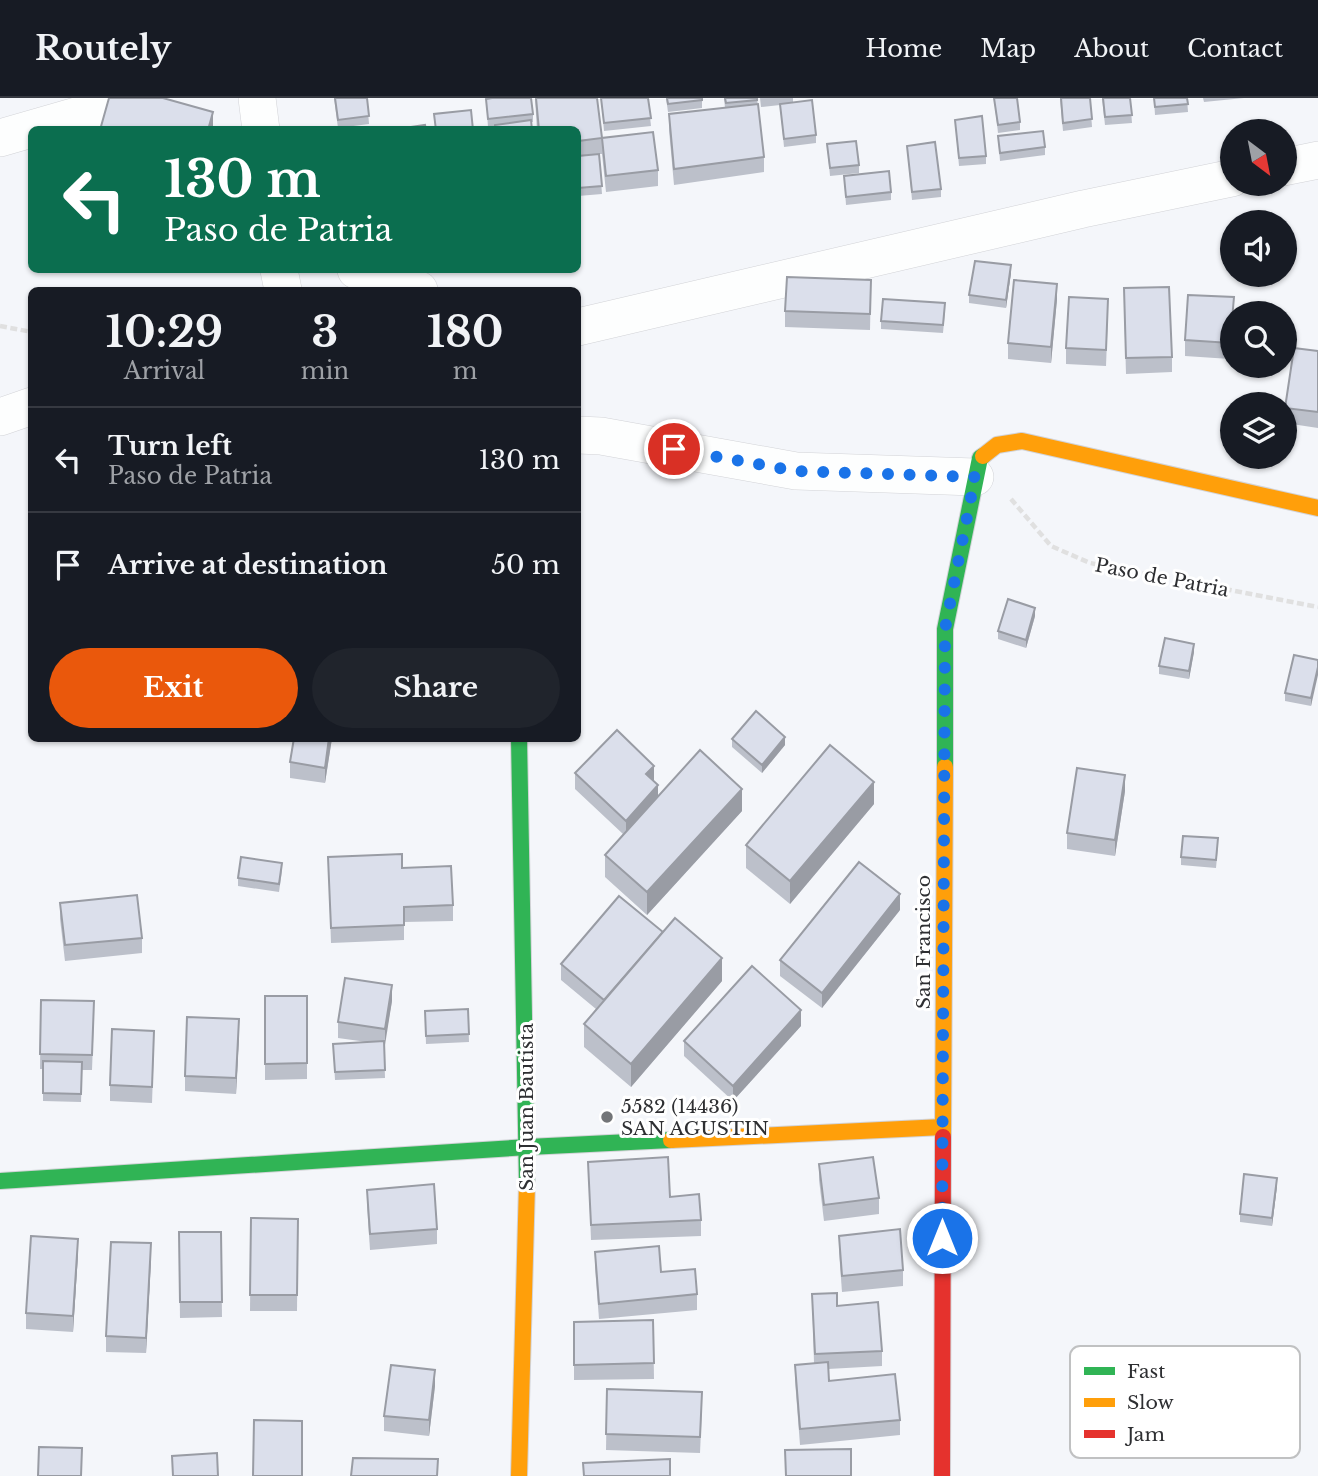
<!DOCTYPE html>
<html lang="en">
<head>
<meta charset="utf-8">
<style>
  :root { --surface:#171b24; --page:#20242c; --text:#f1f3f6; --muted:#9ea1a6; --line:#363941; --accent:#ea580c }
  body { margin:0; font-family:"Libre Baskerville",serif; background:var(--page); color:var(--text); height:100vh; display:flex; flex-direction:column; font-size:26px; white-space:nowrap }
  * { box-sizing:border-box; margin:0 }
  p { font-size:23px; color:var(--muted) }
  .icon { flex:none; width:38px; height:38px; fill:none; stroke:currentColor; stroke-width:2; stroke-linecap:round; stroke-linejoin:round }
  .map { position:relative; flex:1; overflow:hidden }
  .panel { position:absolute; left:28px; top:189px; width:553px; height:455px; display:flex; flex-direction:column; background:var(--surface); border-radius:10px; box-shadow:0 2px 5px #0004 }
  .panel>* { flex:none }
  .banner { position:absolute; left:28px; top:28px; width:553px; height:147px; border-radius:10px; box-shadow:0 2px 5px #0004; background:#0b6e4f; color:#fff; overflow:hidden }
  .needle { width:46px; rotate:148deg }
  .fabs { position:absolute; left:1220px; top:21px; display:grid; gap:14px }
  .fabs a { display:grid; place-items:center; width:77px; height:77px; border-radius:50%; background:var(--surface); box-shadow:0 2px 5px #0004; font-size:35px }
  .pin { position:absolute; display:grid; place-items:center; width:60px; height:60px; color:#fff; margin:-30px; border:4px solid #fff; border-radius:50%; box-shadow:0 2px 7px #0007 }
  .me { position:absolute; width:77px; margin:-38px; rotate:0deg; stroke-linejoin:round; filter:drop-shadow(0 0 5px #0008) }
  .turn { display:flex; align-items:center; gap:24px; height:147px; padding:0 21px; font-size:32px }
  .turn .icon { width:91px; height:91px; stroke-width:2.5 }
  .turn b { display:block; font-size:49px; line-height:60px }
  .eta { display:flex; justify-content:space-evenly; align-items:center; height:119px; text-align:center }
  .eta b { font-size:42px; font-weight:700; line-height:49px }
  .action { display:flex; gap:14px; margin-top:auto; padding:14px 21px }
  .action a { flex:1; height:80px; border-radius:42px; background:var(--accent); color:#fff; font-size:28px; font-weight:700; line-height:80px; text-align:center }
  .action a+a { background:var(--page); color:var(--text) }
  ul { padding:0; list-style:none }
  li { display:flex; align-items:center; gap:21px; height:105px; padding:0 21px; border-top:2px solid var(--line) }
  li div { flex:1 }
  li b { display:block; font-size:26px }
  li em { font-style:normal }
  header { display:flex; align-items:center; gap:42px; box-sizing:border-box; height:98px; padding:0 35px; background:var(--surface); border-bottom:2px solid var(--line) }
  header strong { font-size:33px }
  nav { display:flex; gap:38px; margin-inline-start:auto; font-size:24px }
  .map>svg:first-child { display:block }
</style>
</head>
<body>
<header>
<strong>Routely</strong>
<nav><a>Home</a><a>Map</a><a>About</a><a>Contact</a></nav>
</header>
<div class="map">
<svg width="1318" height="1378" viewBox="0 0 1318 1378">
  <rect width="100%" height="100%" fill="#f4f6fa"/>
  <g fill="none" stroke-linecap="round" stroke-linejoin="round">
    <g stroke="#d2d3d7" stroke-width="38">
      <g id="street">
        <path d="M257 0 261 32"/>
        <path d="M0 40 139 0"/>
        <path d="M1284 69 1318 62"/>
        <path d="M279 172 283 192"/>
        <path d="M356 172 419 192"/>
        <path d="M578 229 1083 111 1232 80"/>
        <path d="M0 319 32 308"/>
        <path d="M578 337 601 338 796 373 975 379"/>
      </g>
    </g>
    <g stroke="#d2d3d7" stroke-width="18">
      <g id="fast">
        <path d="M519 640 527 1086"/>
        <path d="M945 669V531L980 360 983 358"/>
        <path d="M0 1083 528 1049 671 1042"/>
      </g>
    </g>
    <g stroke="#d2d3d7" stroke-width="18">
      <g id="slow">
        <path d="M983 358 997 347 1022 343 1318 410"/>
        <path d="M943 1039 945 669"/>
        <path d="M671 1042 943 1029"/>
        <path d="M519 1378 527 1086"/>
      </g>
    </g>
    <g stroke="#d2d3d7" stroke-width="18">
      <path id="jam" d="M942 1378 943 1039"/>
    </g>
    <g stroke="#e0e0e0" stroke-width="4.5" stroke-dasharray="7 3.5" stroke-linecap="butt">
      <path d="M0 228 32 234"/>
      <path d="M1011 401 1051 448 1090 465 1318 509"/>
    </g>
    <use href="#street" stroke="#fdfefe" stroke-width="37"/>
    <use href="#fast" stroke="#30b455" stroke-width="16"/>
    <use href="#slow" stroke="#ff9f0a" stroke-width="16"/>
    <use href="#jam" stroke="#e5322d" stroke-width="16"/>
  </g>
  <g fill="#bcc0ca">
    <path d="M334 0H367L369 26 338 30Z"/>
    <path d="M535 0H597L602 40 658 72V88L606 94 602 56H599L602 96 578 98V32H537Z"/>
    <path d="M601 0H648L651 28 604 33Z"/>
    <path d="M666 0H702V10L668 14Z"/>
    <path d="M724 0H757L764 59V74L674 87 669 32V16L725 10Z"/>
    <path d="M760 0H793V5L816 37V45L784 49 780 7 761 9Z"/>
    <path d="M994 0 1020 24V32L998 35Z"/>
    <path d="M1060 0H1090L1092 29 1063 33Z"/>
    <path d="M1102 0H1130L1132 25 1105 27Z"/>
    <path d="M1154 0H1187L1188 14 1155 17Z"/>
    <path d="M1203 0H1244L1204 4Z"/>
    <path d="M486 1 533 16V24L488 29Z"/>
    <path d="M955 22 986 58V66L959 68Z"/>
    <path d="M998 38 1045 49V57L1000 63Z"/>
    <path d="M827 46 859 67V75L830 78Z"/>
    <path d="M907 48 941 91V99L912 102Z"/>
    <path d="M844 78 891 94V102L846 107Z"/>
    <path d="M1011 175 1006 210 969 205V197Z"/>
    <path d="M871 182 870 232 785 229V213Z"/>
    <path d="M1057 201 1051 265 1008 261V245Z"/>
    <path d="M1124 206 1172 259V274L1126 276Z"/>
    <path d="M945 213 943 235 881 231V223Z"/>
    <path d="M1234 215 1230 261 1185 258V242Z"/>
    <path d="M1108 216 1106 268 1066 266V250Z"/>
    <path d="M1318 253V330L1285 325V310Z"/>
    <path d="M1035 518 1026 550 998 541V533Z"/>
    <path d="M1194 554 1189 581 1159 576V568Z"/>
    <path d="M1318 562 1311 608 1285 603V595Z"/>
    <path d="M294 640H332L325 685 290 680V664Z"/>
    <path d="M732 641 785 647 762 675 732 649Z"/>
    <path d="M575 675 658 698 742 713 647 817 605 779V757L623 736 575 691Z"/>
    <path d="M1125 693 1115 758 1067 751V735Z"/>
    <path d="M874 706 790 806 746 770V747Z"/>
    <path d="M1218 748 1216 770 1181 767V759Z"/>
    <path d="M328 759 402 770 453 807V823L404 824V842L331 845Z"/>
    <path d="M282 773 279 794 238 788V780Z"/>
    <path d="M60 805 142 840V855L65 863 60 821Z"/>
    <path d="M900 812 822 910 780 878V862Z"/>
    <path d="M561 866 722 883 631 989 584 949V926L596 911 561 882Z"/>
    <path d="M265 898H307V981L265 982Z"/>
    <path d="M41 902 94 919 92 972H82L81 1004 43 1003V971H40Z"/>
    <path d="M392 903 384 947 385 980 335 982 333 946 367 944 338 940V924Z"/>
    <path d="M468 911 469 944 426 946 425 913Z"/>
    <path d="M801 928 733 1003 684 958V943Z"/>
    <path d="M239 937 236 996 185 993V978Z"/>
    <path d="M154 948 152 1005 110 1003V987Z"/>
    <path d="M588 1064 670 1099 701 1122V1138L591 1142Z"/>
    <path d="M819 1066 879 1100V1116L824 1123 819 1082Z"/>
    <path d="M1277 1088 1272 1128 1240 1124V1116Z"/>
    <path d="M367 1092 437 1131V1146L370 1152 367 1107Z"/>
    <path d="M251 1120 298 1121 297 1213H250Z"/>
    <path d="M179 1134H221L222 1219 180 1220Z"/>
    <path d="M839 1138 903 1172V1188L842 1194 839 1153Z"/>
    <path d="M595 1154 661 1174 697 1196V1212L599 1221 595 1169Z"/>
    <path d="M78 1156 73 1234 26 1231V1215Z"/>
    <path d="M151 1161 146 1255 106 1254V1238Z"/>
    <path d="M812 1196 837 1208 882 1253V1268L828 1271 829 1283 900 1322V1337L800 1347 795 1282V1267L814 1265Z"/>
    <path d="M653 1222 654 1281 574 1282V1224Z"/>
    <path d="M435 1288 429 1338 384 1333V1318Z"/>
    <path d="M607 1291 702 1309 700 1355 606 1352Z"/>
  </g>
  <g fill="#999ca4">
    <path d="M213 14V32H208Z"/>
    <path d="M1011 167V175L1006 210V202Z"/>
    <path d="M1057 186V201L1051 265V249Z"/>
    <path d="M1035 510V518L1026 550V542Z"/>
    <path d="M1194 546V554L1189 581V573Z"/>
    <path d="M1318 569V577L1311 608V600Z"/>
    <path d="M785 639V647L762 675V667Z"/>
    <path d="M329 640H332L325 685V670Z"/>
    <path d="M654 668V683L646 676Z"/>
    <path d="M1125 677V693L1115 758V742Z"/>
    <path d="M874 684V706L790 806V783Z"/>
    <path d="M658 687V702L626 738V723Z"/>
    <path d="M742 691V713L647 817V794Z"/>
    <path d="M900 796V812L822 910V895Z"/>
    <path d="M722 860V883L631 989V966Z"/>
    <path d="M392 887V903L385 947V931Z"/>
    <path d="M801 912V928L733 1003V988Z"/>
    <path d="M239 921V937L236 996V980Z"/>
    <path d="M1277 1080V1088L1272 1128V1120Z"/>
    <path d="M78 1141V1156L73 1234V1218Z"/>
    <path d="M151 1145V1161L146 1255V1240Z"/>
    <path d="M435 1272V1288L429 1338V1322Z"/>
  </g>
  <g fill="#dbdfeb" stroke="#999ca4" stroke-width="2">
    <path d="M109 0H163L213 14 208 32H100Z"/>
    <path d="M335 0H367L369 18 338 22Z"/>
    <path d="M492 0H531L533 16 488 21 486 1Z"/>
    <path d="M536 0H597L602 40 578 43V32H539Z"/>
    <path d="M601 0H648L651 20 604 25Z"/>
    <path d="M667 0H702V2L668 6Z"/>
    <path d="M725 0H757V2L726 5Z"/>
    <path d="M994 0H1017L1020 24 998 27Z"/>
    <path d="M1061 0H1090L1092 21 1063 25Z"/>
    <path d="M1103 0H1130L1132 17 1105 19Z"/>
    <path d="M1154 0H1187L1188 6 1155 9Z"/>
    <path d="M812 2 816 37 784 41 780 6Z"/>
    <path d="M758 6 764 59 674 71 669 16Z"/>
    <path d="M471 12 473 32H436L434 16Z"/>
    <path d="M982 18 986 58 959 60 955 22Z"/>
    <path d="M531 22 532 32H495V27Z"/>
    <path d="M425 27 426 32H391Z"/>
    <path d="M1043 33 1045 49 1000 55 998 38Z"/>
    <path d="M653 34 658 72 606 78 602 40Z"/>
    <path d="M856 43 859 67 830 70 827 46Z"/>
    <path d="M935 44 941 91 912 94 907 48Z"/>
    <path d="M599 56 602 88 578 90V58Z"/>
    <path d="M889 73 891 94 846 99 844 78Z"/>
    <path d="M975 163 1011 167 1006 202 969 197Z"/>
    <path d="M787 179 871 182 870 216 785 213Z"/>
    <path d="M1014 182 1057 186 1051 249 1008 245Z"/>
    <path d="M1169 189 1172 259 1126 260 1124 190Z"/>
    <path d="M1188 197 1234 199 1230 245 1185 242Z"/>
    <path d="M1069 199 1108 201 1106 252 1066 250Z"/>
    <path d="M883 201 945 205 943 227 881 223Z"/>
    <path d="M1294 250 1318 253V314L1285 310Z"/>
    <path d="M1008 501 1035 510 1026 542 998 533Z"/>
    <path d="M1165 540 1194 546 1189 573 1159 568Z"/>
    <path d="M1294 557 1318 562V569L1311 600 1285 595Z"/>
    <path d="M756 613 785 639 762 667 732 641Z"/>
    <path d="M617 632 654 668 646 676 658 687 626 723 575 675Z"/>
    <path d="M294 640H329L325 670 290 664Z"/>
    <path d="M830 647 874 684 790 783 746 747Z"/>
    <path d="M700 652 742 691 647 794 605 757Z"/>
    <path d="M1077 670 1125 677 1115 742 1067 735Z"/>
    <path d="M1183 738 1218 740 1216 762 1181 759Z"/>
    <path d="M402 756V770L451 768 453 807 404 809V827L331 830 328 759Z"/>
    <path d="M241 759 282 765 279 786 238 780Z"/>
    <path d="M859 764 900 796 822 895 780 862Z"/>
    <path d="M137 797 142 840 65 847 60 805Z"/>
    <path d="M619 798 663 834 604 902 561 866Z"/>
    <path d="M675 820 722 860 631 966 584 926Z"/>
    <path d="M752 868 801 912 733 988 684 943Z"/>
    <path d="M345 880 392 887 385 931 338 924Z"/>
    <path d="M265 898H307V965L265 966Z"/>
    <path d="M41 902 94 903 92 957 40 956Z"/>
    <path d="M468 911 469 936 426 938 425 913Z"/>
    <path d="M187 919 239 921 236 980 185 978Z"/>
    <path d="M112 931 154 933 152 989 110 987Z"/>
    <path d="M384 943 385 972 335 974 333 946Z"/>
    <path d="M43 963 82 964 81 996 43 995Z"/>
    <path d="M668 1059 670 1099 699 1096 701 1122 591 1127 588 1064Z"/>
    <path d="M873 1059 879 1100 824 1107 819 1066Z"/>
    <path d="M1244 1076 1277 1080 1272 1120 1240 1116Z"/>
    <path d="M434 1086 437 1131 370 1136 367 1092Z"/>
    <path d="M251 1120 298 1121 297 1197H250Z"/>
    <path d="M900 1131 903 1172 842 1178 839 1138Z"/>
    <path d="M179 1134H221L222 1204H180Z"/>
    <path d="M31 1138 78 1141 73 1218 26 1215Z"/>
    <path d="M111 1144 151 1145 146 1240 106 1238Z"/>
    <path d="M659 1148 661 1174 695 1171 697 1196 599 1206 595 1154Z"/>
    <path d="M837 1195V1208L878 1204 882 1253 815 1256 812 1196Z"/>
    <path d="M653 1222 654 1265 574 1267V1224Z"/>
    <path d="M828 1264 829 1283 895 1276 900 1322 800 1331 795 1267Z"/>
    <path d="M391 1267 435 1272 429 1322 384 1318Z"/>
    <path d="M607 1291 702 1294 700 1339 606 1336Z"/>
    <path d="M254 1322 302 1323V1378H253Z"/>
    <path d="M39 1349 82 1350 81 1378H38Z"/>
    <path d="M851 1351V1378H786L785 1352Z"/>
    <path d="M217 1355 218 1378H173L172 1358Z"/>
    <path d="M353 1360 438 1361 437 1378H351Z"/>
    <path d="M670 1361V1378H584L583 1365Z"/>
  </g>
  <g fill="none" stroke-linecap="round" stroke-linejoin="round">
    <path stroke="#1a73e8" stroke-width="12" stroke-dasharray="0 21.6" d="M674 351 796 373 975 379 945 531 942 1140"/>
  </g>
  <circle fill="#737578" stroke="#fff" stroke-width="2.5" cx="607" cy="1019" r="7"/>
  <g text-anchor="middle" stroke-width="6" stroke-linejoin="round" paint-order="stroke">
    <g font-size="19" fill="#2e2f32" stroke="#fff">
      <text transform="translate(1162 479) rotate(11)" y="7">Paso de Patria</text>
      <text transform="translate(923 844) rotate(-90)" y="7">San Francisco</text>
      <text transform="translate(526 1009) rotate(-90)" y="7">San Juan Bautista</text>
    </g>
    <g font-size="19" fill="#2e2f32" stroke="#fff" text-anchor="start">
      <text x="621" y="1015">5582 (14436)<tspan x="621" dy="22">SAN AGUSTIN</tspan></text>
    </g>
  </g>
  <rect x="1070" y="1248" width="230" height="112" rx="10" fill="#fff" stroke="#c0c1c2" stroke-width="2"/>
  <rect x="1084" y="1269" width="31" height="8" fill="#30b455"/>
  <rect x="1084" y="1300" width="31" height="9" fill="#ff9f0a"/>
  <rect x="1084" y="1332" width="31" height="8" fill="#e5322d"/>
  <g font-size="19" fill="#2e2f32">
    <text x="1127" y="1280">Fast</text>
    <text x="1127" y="1311">Slow</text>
    <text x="1127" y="1343">Jam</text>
  </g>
</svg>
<div class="fabs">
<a><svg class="needle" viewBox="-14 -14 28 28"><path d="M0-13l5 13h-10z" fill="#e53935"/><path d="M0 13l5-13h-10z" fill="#9ea1a6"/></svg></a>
<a><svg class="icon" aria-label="sound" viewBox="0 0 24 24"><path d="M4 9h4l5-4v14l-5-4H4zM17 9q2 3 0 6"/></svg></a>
<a><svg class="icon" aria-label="search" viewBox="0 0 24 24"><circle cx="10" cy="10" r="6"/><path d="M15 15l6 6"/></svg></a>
<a><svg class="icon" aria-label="layers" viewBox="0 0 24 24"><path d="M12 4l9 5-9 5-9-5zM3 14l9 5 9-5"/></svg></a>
</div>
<div class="pin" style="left:674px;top:351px;background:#d93025"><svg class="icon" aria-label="arrive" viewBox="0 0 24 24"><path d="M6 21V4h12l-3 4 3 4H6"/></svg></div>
<svg class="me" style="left:942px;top:1140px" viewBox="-20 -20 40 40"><circle r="17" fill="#1a73e8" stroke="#fff" stroke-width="3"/><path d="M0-11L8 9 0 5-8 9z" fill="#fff"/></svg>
<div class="banner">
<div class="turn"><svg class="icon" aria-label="left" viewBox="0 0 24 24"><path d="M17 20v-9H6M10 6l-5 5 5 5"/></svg><div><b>130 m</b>Paso de Patria</div></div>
</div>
<section class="panel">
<div class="eta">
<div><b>10:29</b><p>Arrival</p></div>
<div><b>3</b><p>min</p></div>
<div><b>180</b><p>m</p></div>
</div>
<ul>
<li><svg class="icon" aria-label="left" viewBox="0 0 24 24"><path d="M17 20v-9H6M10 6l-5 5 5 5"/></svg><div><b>Turn left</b><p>Paso de Patria</p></div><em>130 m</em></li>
<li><svg class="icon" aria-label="arrive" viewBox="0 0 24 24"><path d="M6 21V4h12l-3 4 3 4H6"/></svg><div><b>Arrive at destination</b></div><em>50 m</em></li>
</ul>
<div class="action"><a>Exit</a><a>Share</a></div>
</section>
</div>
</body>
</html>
